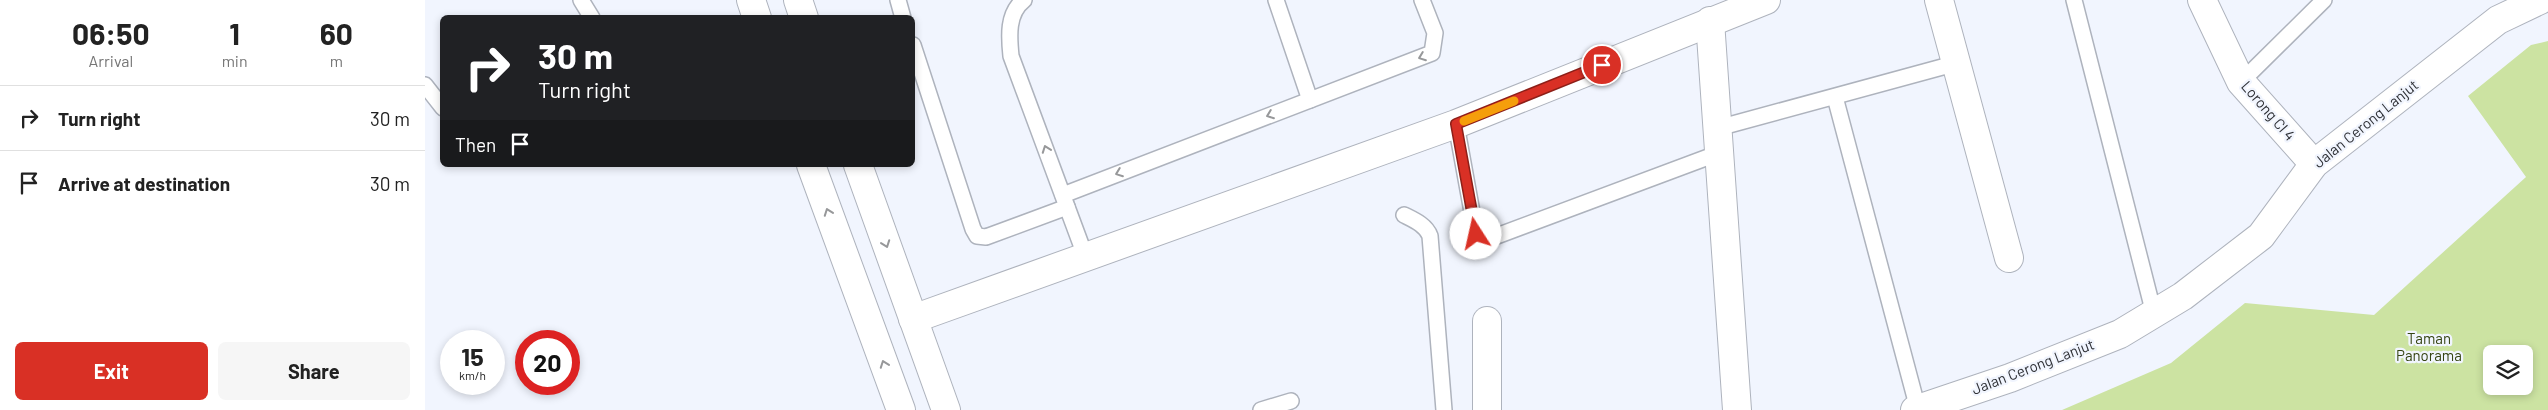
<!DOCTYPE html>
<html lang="en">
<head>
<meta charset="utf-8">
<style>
  :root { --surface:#fff; --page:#f6f6f6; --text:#222; --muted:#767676; --line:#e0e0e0; --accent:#d93025 }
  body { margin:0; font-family:Barlow,sans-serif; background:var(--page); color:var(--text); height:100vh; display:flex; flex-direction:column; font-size:19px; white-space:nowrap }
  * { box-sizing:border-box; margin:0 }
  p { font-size:16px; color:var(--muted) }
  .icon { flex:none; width:28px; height:28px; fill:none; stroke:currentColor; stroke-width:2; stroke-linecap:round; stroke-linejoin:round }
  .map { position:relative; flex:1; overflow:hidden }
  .details { display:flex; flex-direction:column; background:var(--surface); width:425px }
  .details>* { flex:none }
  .guide { position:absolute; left:15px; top:15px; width:475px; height:152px; border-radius:8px; box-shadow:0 2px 8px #0003; background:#202124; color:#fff; overflow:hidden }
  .controls { position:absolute; left:2058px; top:345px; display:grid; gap:10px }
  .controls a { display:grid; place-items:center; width:50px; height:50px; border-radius:8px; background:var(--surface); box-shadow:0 2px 8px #0003; font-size:25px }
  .speed { position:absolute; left:15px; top:330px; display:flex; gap:10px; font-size:25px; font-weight:700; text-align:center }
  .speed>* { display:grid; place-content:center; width:65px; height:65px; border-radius:50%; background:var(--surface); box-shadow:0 2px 8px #0003; line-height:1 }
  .speed small { font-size:12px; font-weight:400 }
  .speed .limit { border:8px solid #d22; background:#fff; color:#111 }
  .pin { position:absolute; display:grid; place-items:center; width:42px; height:42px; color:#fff; margin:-21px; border:2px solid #fff; border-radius:50%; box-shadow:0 1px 5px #0007 }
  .me { position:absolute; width:55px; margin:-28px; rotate:350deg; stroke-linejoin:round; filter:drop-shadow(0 0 4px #0008) }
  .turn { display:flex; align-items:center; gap:18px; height:105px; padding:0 15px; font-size:22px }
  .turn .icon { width:65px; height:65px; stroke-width:2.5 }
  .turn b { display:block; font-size:35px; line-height:42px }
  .then { display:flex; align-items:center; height:48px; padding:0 15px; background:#0003; gap:10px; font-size:19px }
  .eta { display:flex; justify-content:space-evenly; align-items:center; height:85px; text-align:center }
  .eta b { font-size:30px; font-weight:700; line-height:35px }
  .action { display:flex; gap:10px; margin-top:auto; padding:10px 15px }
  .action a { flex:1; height:58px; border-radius:8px; background:var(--accent); color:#fff; font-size:20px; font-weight:700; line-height:58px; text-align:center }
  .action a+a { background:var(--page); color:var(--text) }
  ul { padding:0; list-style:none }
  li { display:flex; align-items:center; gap:15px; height:65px; padding:0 15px; border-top:1px solid var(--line) }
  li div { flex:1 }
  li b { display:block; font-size:19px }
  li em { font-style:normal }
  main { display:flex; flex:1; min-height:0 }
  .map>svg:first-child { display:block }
</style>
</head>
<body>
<main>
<section class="details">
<div class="eta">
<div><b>06:50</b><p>Arrival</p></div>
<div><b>1</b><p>min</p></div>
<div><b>60</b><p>m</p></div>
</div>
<ul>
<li><svg class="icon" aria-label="right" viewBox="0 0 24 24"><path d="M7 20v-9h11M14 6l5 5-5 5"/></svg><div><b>Turn right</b></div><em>30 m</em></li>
<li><svg class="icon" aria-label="arrive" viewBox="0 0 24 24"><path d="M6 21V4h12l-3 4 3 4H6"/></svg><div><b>Arrive at destination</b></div><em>30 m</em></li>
</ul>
<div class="action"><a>Exit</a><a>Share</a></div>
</section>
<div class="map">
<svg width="2123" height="410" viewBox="0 0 2123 410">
  <rect width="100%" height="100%" fill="#f1f5fe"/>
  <path fill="#cce3a2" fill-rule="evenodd" d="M2123 41V410H1637L1746 363 1820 303 1949 315 2101 177 2043 96 2106 45ZM2066 354H2099V386H2066Z"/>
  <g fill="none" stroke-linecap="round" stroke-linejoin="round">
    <g stroke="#aeb3bd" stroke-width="18">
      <g id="lane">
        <path d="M156 0 167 18"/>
        <path d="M473 0 478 18"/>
        <path d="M599 0C582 13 584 37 586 56L661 258"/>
        <path d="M851 0 885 100"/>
        <path d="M1649 0 1729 314"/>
        <path d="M488 45 548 229 552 236 561 237 642 207"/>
        <path d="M1816 82 1899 0"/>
        <path d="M0 85 18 108"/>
        <path d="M1410 97 1493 409"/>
        <path d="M1031 124 1051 234 1054 238 1061 240 1294 153"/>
        <path d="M1293 128 1532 63"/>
        <path d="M638 195 1007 53 1010 33 997 0"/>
        <path d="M979 215C989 220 1001 225 1005 236L1019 410"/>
        <path d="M836 410 866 401"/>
      </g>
    </g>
    <g stroke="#aeb3bd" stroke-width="30">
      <g id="street">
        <path d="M1514 0 1584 258"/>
        <path d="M1777 0 1816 82 1889 164"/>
        <path d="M1285 21 1312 410"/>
        <path d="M488 319 1031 124 1341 0"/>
        <path d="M1062 321V410"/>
      </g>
    </g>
    <g stroke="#aeb3bd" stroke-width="30">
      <g id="secondary">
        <path d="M326 0 332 18"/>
        <path d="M373 0 379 18"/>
        <path d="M386 165 476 410"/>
        <path d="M433 165 521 410"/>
        <path d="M1490 410 1585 378 1695 334 1758 296 1836 236 1889 164 2073 20 2115 0"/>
      </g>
    </g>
    <use href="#lane" stroke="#fff" stroke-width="15"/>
    <use href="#street" stroke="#fff" stroke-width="28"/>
    <use href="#secondary" stroke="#fff" stroke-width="28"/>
  </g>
  <defs><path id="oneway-chevron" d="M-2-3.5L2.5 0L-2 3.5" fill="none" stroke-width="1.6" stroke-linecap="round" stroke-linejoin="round" transform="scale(1.25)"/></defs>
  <g stroke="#97989a">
    <use href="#oneway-chevron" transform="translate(997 57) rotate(159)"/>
    <use href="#oneway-chevron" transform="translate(845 115) rotate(159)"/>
    <use href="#oneway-chevron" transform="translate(621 149) rotate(-110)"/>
    <use href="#oneway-chevron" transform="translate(694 173) rotate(159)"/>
    <use href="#oneway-chevron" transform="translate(403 212) rotate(-110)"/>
    <use href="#oneway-chevron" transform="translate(461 244) rotate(70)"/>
    <use href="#oneway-chevron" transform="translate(459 364) rotate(-110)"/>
  </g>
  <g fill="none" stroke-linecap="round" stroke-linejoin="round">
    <g stroke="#8d1f18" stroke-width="12">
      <path id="route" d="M1051 234 1031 124 1177 65"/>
    </g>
    <use href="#route" stroke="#d93025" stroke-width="9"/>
    <path stroke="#f59e0b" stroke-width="9" d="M1039 121 1089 101"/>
  </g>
  <g text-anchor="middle" stroke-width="4.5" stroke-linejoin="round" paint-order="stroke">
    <g font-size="15" fill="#2f3136" stroke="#f1f5fe">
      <text transform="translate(1843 111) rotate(49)" y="5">Lorong Cl 4</text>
      <text transform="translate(1941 124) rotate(-39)" y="5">Jalan Cerong Lanjut</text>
      <text transform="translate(1608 367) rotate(-21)" y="5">Jalan Cerong Lanjut</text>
    </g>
    <g font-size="15" fill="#354412" stroke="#f1f5fe">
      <text x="2004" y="344">Taman<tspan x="2004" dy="17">Panorama</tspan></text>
    </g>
  </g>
</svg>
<div class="controls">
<a><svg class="icon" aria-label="layers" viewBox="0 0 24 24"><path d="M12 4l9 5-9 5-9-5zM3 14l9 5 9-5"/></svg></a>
</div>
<div class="speed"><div>15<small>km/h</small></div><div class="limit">20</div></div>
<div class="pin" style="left:1177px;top:65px;background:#d93025"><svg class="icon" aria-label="arrive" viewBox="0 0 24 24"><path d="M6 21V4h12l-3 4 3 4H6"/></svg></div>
<svg class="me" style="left:1051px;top:234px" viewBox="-20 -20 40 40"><circle r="19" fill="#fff"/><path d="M0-13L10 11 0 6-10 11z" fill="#d93025"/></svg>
<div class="guide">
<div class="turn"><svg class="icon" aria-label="right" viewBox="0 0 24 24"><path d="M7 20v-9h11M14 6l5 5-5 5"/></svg><div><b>30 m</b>Turn right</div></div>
<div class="then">Then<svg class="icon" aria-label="arrive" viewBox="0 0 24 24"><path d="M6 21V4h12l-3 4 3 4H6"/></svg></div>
</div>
</div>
</main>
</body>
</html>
